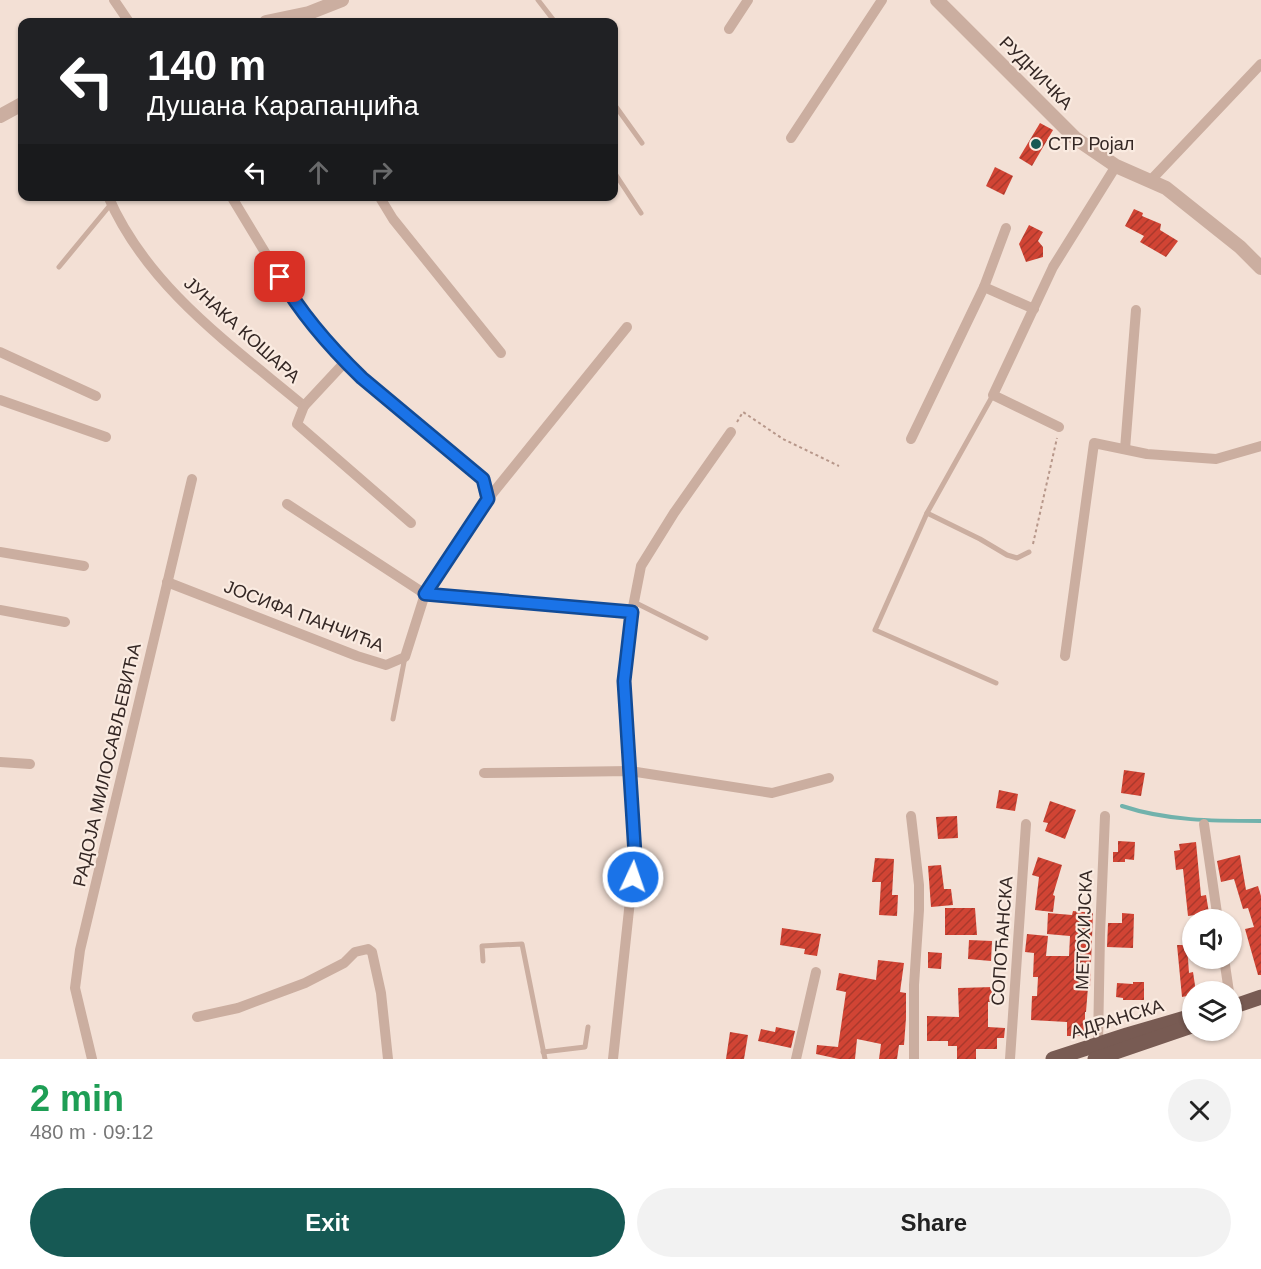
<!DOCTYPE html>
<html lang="en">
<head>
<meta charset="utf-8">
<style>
  :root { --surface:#fff; --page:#f2f2f2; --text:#222; --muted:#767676; --accent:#165954 }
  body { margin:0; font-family:Arial,sans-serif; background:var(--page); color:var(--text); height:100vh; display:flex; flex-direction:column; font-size:22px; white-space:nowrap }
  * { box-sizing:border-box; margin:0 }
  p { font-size:20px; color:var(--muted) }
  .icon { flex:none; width:33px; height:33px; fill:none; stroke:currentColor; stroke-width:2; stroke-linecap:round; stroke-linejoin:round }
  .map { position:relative; height:1059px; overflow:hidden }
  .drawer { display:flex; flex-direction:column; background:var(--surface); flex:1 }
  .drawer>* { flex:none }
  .hud { position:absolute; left:18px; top:18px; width:600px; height:183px; border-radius:12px; box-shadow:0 2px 4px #0004; background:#202124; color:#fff; overflow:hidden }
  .controls { position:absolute; left:1182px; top:909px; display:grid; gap:12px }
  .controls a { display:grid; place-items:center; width:60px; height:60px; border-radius:50%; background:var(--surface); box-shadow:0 2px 4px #0004; font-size:30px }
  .pin { position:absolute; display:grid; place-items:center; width:51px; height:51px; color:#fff; margin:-26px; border-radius:12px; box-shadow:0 3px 9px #0006 }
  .me { position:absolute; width:66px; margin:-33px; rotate:3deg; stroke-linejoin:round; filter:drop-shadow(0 0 4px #0008) }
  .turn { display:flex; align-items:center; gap:21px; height:126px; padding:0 30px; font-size:27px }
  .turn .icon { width:78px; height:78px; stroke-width:2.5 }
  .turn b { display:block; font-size:42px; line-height:51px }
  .lanes { display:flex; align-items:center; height:57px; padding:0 30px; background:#0003; justify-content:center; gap:30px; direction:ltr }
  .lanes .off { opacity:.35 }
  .round { display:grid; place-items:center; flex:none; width:63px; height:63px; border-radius:32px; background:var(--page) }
  .overview { display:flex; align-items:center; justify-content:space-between; height:102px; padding:0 30px }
  h1 { font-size:36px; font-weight:800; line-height:45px; color:#1e9e55 }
  .primary-button { display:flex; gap:12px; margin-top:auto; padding:12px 30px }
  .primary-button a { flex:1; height:69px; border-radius:36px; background:var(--accent); color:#fff; font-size:24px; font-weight:800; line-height:69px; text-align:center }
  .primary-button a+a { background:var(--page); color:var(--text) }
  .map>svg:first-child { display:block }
</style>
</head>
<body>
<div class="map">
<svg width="1261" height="1059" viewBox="0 0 1261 1059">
  <defs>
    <pattern id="building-hatch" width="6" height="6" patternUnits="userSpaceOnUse" patternTransform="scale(1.5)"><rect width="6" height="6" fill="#d14434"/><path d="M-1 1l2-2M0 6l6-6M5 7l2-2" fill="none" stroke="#aa392c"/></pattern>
  </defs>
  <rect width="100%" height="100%" fill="#f3e0d5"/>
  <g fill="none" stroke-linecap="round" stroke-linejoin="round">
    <path stroke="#71b2ac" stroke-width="4" d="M1122 806C1167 821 1214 821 1261 821"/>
  </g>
  <g fill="url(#building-hatch)">
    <path d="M1040 123 1053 130 1032 166 1019 158Z"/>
    <path d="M995 167 1013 176 1004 195 986 186Z"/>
    <path d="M1134 209 1143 213 1142 216 1161 224 1160 230 1178 241 1166 257 1140 242 1144 236 1125 226Z"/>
    <path d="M1029 225 1043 232 1038 241 1043 247V257L1026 262 1019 244Z"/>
    <path d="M1124 770 1145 773 1141 796 1121 793Z"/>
    <path d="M999 790 1018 794 1015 811 996 808Z"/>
    <path d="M1050 801 1076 810 1065 839 1045 831 1048 823 1043 822Z"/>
    <path d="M957 816 958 838 938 839 936 817Z"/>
    <path d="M1118 841 1135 842 1134 860 1125 859V862H1113V852H1118Z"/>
    <path d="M1196 842 1201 896 1206 895 1209 913 1188 916 1183 869 1176 870 1174 851 1180 850 1179 844Z"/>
    <path d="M1240 855 1246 890 1258 886 1261 896V975H1258L1245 929 1254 927 1248 908 1243 909 1234 879 1221 882 1217 861Z"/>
    <path d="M1038 857 1062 865 1053 895 1055 896 1053 912 1035 910 1039 877 1032 875Z"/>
    <path d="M875 858 894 859 892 895H898L897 916 879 915 881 882H872Z"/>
    <path d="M941 865 944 889H951L953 905 931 907 928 866Z"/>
    <path d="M945 908H975L977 935H945Z"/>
    <path d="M1073 911 1093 913 1090 987H1088L1086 1012H1085V1036H1067V1022L1031 1020 1032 996H1037L1038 977H1033L1034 953 1025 952 1027 934 1048 936 1046 956H1069L1070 936 1047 934 1048 913 1072 915Z"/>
    <path d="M1122 913 1134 914 1133 948 1107 947 1108 923H1122Z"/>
    <path d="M782 928 821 934 817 956 804 954 805 949 780 945Z"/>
    <path d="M969 940 992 941 991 961 968 959Z"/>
    <path d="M1177 945H1187L1189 973 1193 972 1196 992H1192V995L1182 997Z"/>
    <path d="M928 952 942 953 941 969 928 968Z"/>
    <path d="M878 960 904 963 900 992 906 993V1018L904 1045H899L897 1059H879L881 1044 857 1039 855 1059H839L816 1054 817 1045 838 1047 846 992 836 990 839 973 876 980Z"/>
    <path d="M1133 982H1144V1000H1123V998L1116 997 1117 983 1133 984Z"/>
    <path d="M994 987V1002H988V1027L1005 1028 1004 1038H997V1049H976V1059H957V1046H948V1041H927V1016L959 1017 958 988Z"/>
    <path d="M776 1027 795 1031 791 1048 758 1041 761 1029 775 1032Z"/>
    <path d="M730 1032 748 1035 744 1059H726Z"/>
  </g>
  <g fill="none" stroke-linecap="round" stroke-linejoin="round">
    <g stroke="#b7978a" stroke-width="2" stroke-dasharray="3 3" stroke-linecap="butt">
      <path d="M737 422 743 412 783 439 839 466"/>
      <path d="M1033 544 1057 438"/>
    </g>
    <g stroke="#cbaea0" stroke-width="5">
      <path d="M538 0 555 22"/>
      <path d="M614 104 642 143"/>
      <path d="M614 172 641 213"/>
      <path d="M59 267 111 204"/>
      <path d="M993 395 927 513 980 539 1007 555 1017 558 1029 552"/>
      <path d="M927 513 875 630 996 683"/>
      <path d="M634 602 706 638"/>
      <path d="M393 719 405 657"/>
      <path d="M483 961 482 946 522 944 545 1059"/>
      <path d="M543 1052 585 1047 588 1027"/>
    </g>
    <g stroke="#cbaea0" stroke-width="10">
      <path d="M114 0 129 22"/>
      <path d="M729 29 748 0"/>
      <path d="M791 138 882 0"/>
      <path d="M1150 181 1261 64"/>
      <path d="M108 196C147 287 231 345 304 406L345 362"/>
      <path d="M231 196 292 297 345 362 362 378 483 479 488 499 425 594 632 612 624 681 635 854 613 1059"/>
      <path d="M379 196 393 219 501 353"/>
      <path d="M984 287 1034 309"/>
      <path d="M0 352 96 396"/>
      <path d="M0 400 106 437"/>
      <path d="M304 406 297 424 411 523"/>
      <path d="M1059 427 993 395 1053 267 1116 166"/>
      <path d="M911 439 984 287 1006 228"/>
      <path d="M1125 449 1136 310"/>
      <path d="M488 499 627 327"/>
      <path d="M0 552 84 566"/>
      <path d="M167 582 357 656 386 665 405 657 425 594 287 504"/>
      <path d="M0 610 65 622"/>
      <path d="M632 612 641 566 674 513 731 432"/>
      <path d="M1065 656 1094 443 1147 454 1216 459 1261 446"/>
      <path d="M0 762 30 764"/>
      <path d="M484 773 630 771 772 793 829 778"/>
      <path d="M911 816 919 885V910L914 985V1059"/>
      <path d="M1204 824 1218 920"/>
      <path d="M1224 958 1229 992"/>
      <path d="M197 1017 238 1008 305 983 344 963 355 952 368 949 372 952 381 993 388 1059"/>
      <path d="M1098 1044 1100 934 1105 816"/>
      <path d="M92 1059 75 988 80 950 192 479"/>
      <path d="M796 1059 816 972"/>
      <path d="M1010 1059 1026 824"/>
    </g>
    <g stroke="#cbaea0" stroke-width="14">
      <path d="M937 0 1075 138 1116 166 1166 188 1240 247 1261 268"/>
      <path d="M266 22 309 13 342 0"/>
      <path d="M0 116 22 104"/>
    </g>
    <g stroke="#785b53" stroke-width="15">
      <path d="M1232 1007 1261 997"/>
      <path d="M1053 1059 1127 1035 1192 1016"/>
      <path d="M1095 1059 1192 1026"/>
    </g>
  </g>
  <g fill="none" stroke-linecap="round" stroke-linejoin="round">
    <g stroke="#114b97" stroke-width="15">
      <path id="route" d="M280 277C301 314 331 348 362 378L483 479 488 499 425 594 632 612 624 681 635 854 633 877"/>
    </g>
    <use href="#route" stroke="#1a73e8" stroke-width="10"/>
  </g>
  <circle fill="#165954" stroke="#faebe1" stroke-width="2" cx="1036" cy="144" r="6"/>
  <g text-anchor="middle" stroke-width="4.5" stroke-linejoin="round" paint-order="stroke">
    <g font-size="18" fill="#342724" stroke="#faebe1">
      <text transform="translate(1036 73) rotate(45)" y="6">РУДНИЧКА</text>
      <text transform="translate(242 330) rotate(42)" y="6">ЈУНАКА КОШАРА</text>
      <text transform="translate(304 616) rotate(21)" y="6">ЈОСИФА ПАНЧИЋА</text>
      <text transform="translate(107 765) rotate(-77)" y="6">РАДОЈА МИЛОСАВЉЕВИЋА</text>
      <text transform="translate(1084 930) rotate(-88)" y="6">МЕТОХИЈСКА</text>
      <text transform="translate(1002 941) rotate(-86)" y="6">СОПОЋАНСКА</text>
      <text transform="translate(1117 1019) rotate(-17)" y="6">АДРАНСКА</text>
    </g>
    <g font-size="18" fill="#342724" stroke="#faebe1" text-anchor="start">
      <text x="1048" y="150">СТР Ројал</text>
    </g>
  </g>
</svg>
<div class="controls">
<a><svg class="icon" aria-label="sound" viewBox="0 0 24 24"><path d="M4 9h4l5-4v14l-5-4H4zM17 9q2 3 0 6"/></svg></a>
<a><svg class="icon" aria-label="layers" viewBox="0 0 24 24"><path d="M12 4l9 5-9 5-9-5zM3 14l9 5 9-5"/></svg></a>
</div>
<div class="pin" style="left:280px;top:277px;background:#d93025"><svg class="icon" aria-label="arrive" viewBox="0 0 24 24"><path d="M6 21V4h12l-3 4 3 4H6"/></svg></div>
<svg class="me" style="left:633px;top:877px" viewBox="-20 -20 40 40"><circle r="17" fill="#1a73e8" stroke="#fff" stroke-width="3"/><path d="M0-11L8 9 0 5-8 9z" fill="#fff"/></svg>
<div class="hud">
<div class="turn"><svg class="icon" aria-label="left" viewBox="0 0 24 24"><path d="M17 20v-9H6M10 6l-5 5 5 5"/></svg><div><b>140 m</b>Душана Карапанџића</div></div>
<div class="lanes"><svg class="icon" aria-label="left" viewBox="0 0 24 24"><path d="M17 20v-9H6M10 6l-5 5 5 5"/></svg><svg class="icon off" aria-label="ahead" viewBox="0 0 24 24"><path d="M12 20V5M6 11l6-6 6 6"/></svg><svg class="icon off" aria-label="right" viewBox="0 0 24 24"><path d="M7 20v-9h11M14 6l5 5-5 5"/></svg></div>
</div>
</div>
<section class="drawer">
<div class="overview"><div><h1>2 min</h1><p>480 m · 09:12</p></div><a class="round"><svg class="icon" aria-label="close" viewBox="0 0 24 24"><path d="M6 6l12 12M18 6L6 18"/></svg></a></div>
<div class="primary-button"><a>Exit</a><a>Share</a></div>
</section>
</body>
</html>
